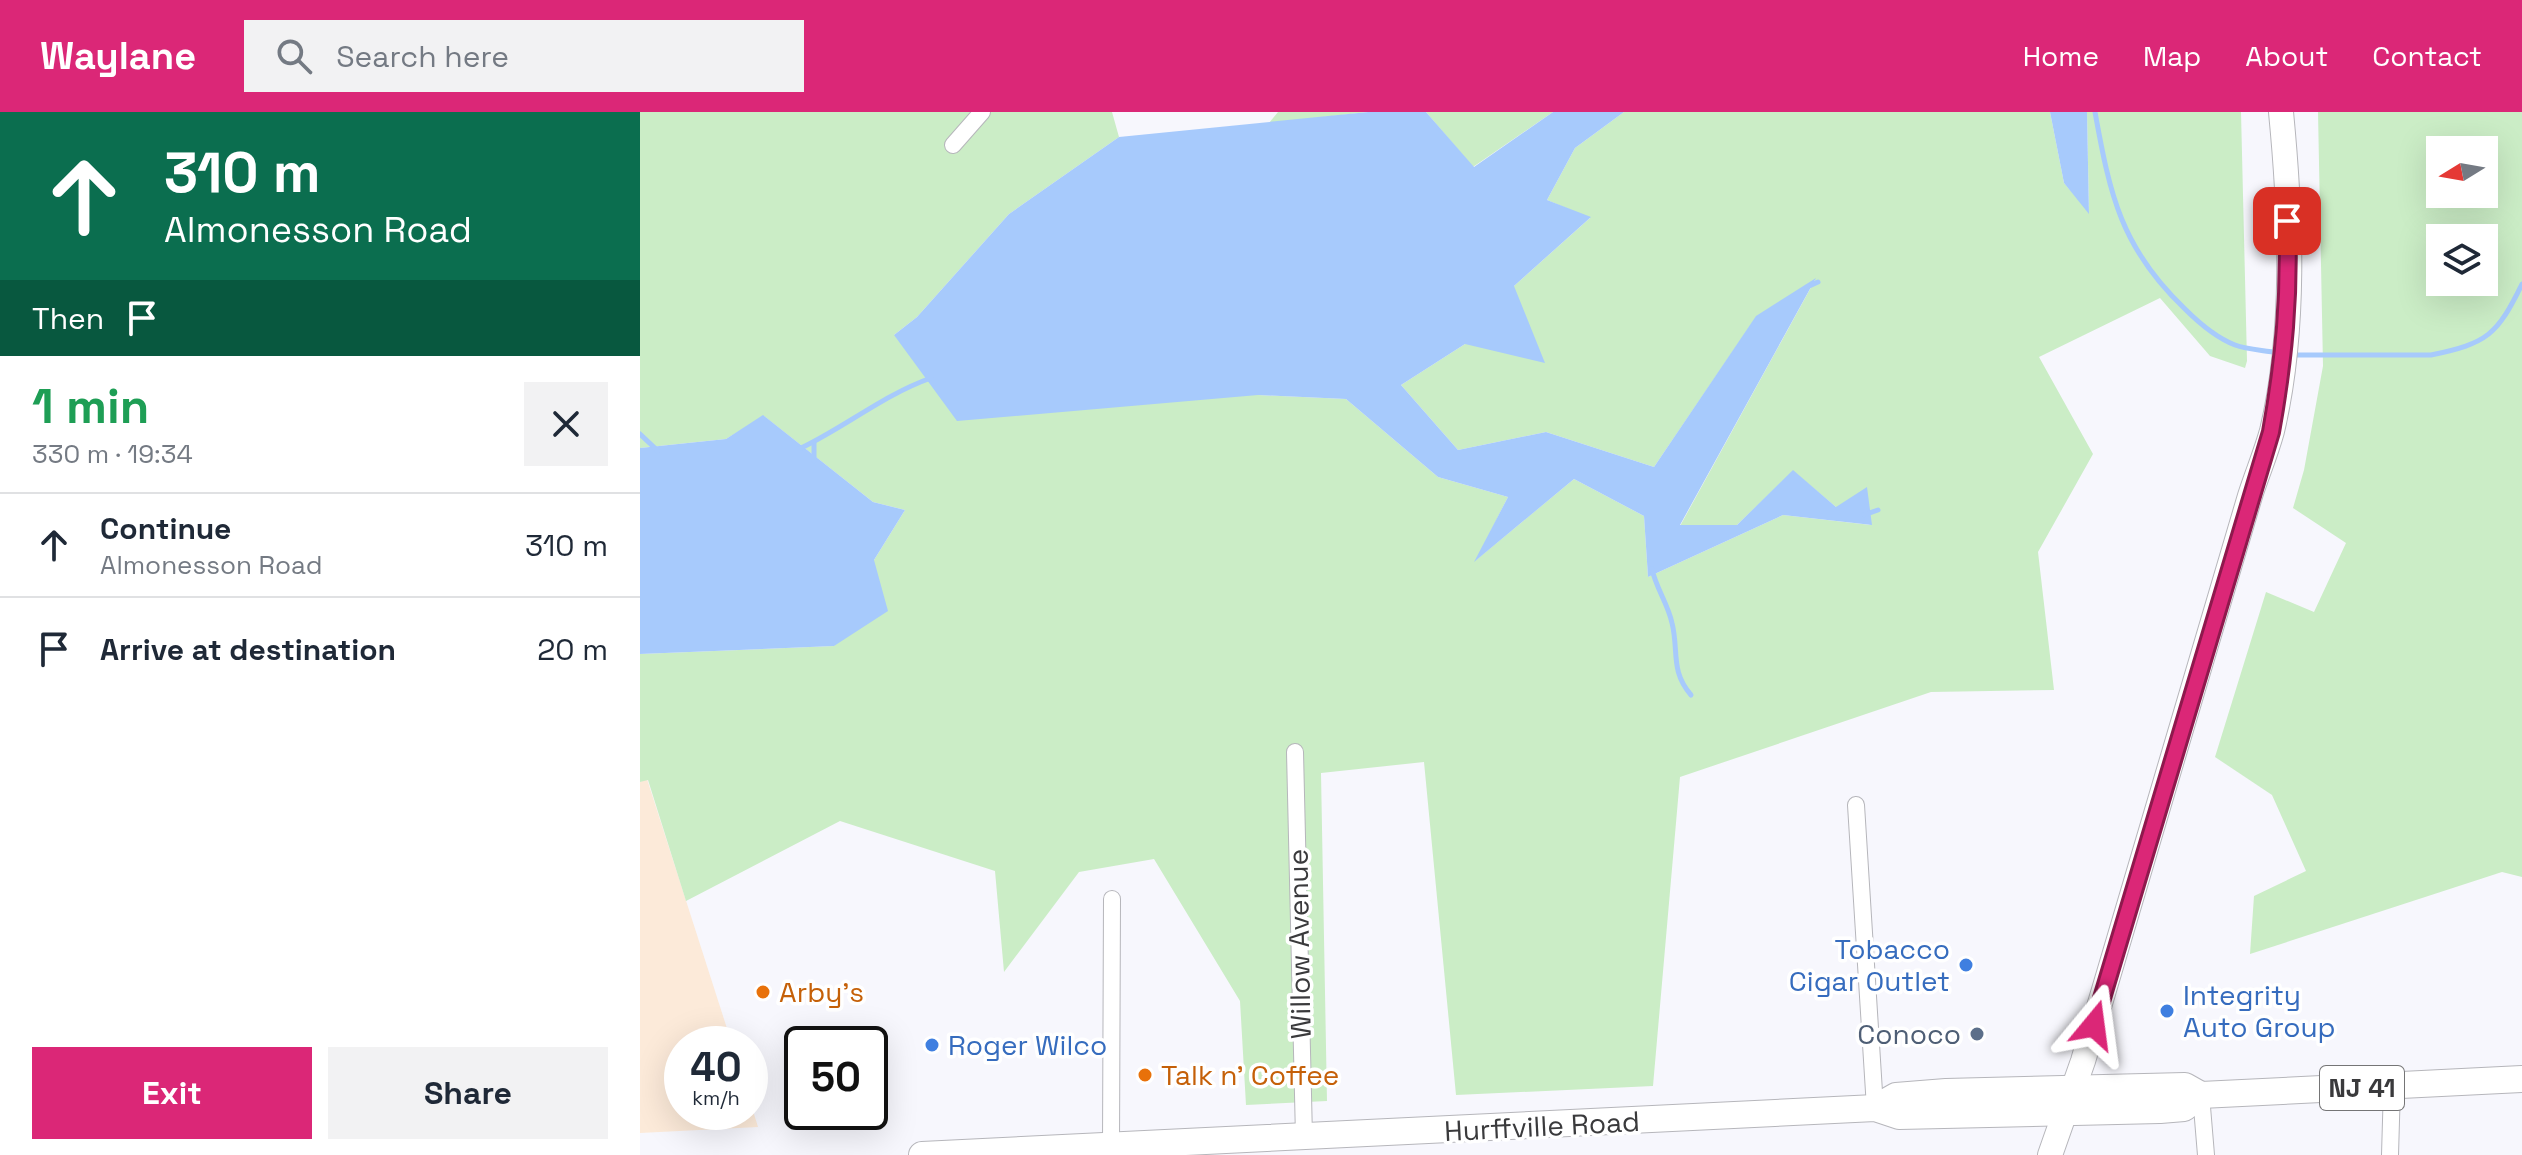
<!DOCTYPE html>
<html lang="en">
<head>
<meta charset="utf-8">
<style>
  :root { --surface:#fff; --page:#f2f2f3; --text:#1f2937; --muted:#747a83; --line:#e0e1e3; --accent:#db2777 }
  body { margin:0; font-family:"Space Grotesk",sans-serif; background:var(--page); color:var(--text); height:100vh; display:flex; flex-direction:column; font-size:30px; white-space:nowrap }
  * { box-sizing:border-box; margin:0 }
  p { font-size:26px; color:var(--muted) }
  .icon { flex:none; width:44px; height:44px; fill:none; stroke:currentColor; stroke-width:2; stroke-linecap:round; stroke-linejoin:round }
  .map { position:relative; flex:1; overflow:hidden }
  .sheet { display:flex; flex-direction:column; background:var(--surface); width:640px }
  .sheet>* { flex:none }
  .banner { background:#0b6e4f; color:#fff; overflow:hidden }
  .needle { width:52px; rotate:259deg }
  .fabs { position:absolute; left:1786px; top:24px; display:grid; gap:16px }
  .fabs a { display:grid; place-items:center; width:72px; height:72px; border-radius:0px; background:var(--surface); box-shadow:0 8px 32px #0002; font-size:40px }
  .speed { position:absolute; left:24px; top:914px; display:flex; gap:16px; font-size:40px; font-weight:700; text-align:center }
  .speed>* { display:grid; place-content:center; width:104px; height:104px; border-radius:50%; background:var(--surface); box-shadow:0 8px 32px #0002; line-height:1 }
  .speed small { font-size:20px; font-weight:400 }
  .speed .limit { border:4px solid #111; border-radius:12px; background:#fff; color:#111 }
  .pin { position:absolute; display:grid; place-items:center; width:68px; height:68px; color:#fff; margin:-34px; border-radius:16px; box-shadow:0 4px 12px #0006 }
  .me { position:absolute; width:88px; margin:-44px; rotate:16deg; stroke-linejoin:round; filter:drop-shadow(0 0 6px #0008) }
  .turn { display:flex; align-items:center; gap:28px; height:168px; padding:0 32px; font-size:36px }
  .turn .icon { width:104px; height:104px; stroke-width:2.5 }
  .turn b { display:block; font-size:56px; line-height:68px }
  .then { display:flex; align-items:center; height:76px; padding:0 32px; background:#0003; gap:16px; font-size:30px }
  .round { display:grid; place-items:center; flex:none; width:84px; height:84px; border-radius:0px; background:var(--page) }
  .overview { display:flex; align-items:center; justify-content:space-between; height:136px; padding:0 32px }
  h1 { font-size:48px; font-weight:800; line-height:60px; color:#1e9e55 }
  .action { display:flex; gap:16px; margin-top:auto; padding:16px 32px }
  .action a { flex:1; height:92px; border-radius:0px; background:var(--accent); color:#fff; font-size:32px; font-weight:800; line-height:92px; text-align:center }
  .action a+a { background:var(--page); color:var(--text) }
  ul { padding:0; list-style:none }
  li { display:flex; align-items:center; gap:24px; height:104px; padding:0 32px; border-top:2px solid var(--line) }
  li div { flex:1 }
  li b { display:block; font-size:30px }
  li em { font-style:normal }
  header { display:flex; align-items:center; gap:48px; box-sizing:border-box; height:112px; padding:0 40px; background:var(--accent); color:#fff }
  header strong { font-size:38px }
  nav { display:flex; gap:44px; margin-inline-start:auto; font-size:28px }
  .search { width:560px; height:72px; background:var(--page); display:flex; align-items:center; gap:20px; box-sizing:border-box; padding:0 28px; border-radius:0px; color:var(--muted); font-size:30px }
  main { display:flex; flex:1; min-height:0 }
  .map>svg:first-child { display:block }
</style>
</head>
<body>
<header>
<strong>Waylane</strong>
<div class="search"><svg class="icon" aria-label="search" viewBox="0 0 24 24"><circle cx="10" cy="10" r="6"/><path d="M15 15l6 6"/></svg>Search here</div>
<nav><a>Home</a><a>Map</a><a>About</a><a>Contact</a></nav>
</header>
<main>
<section class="sheet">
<div class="banner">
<div class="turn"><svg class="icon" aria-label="ahead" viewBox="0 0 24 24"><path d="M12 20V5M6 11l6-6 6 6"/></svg><div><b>310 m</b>Almonesson Road</div></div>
<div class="then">Then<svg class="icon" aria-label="arrive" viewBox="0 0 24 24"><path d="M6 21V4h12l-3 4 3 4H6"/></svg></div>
</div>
<div class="overview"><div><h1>1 min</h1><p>330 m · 19:34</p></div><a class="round"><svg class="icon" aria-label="close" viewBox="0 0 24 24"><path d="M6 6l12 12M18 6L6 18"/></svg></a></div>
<ul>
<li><svg class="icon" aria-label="ahead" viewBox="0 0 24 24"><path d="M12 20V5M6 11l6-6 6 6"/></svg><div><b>Continue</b><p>Almonesson Road</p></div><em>310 m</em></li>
<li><svg class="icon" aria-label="arrive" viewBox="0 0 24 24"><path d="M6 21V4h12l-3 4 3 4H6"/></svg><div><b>Arrive at destination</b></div><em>20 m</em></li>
</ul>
<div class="action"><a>Exit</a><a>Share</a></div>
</section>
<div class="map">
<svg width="1882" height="1043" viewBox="0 0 1882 1043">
  <rect width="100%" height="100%" fill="#f7f7fd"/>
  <path fill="#fcead9" d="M7 667 92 932H42V1000H110V989L118 1015 0 1021V670Z"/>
  <g fill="#cbedc6" fill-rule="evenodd">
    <path d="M0 0H472L479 25 369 102 277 205 254 223 618 283 706 287 798 365 868 385 836 448 934 367 1004 404 1008 465 1143 403 1231 413 1196 395 1153 359 1097 413 1040 414 1175 168 1116 205 1014 355 906 320 818 338 761 273 825 232 874 174 950 106 907 88 935 36 984 0H1410L1424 71 1449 100 1447 0H1601L1607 249 1605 256 1570 244 1520 186 1399 245 1453 342 1398 440 1414 578 1291 580 1040 665 1013 974 816 983 784 650 681 661 687 989 606 993 600 889 514 747 439 760 364 860 355 759 200 709 46 789 8 668 0 670V542L194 534 234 448 265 398 233 390 124 304 86 327 0 336Z"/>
    <path d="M638 0H728L629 11Z"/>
    <path d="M786 0H913L833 55Z"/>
    <path d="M1678 0H1882V765L1862 760 1610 842 1614 784 1666 759 1632 683 1575 645 1626 480 1674 500 1706 431 1653 396 1664 358 1683 254ZM1800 38H1844V82H1800ZM1800 126H1844V170H1800Z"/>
  </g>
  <g fill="#a7cafc">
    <path d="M728 0H786L834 55 913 0H984L935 36 907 88 951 105 874 174 905 251 825 232 761 273 818 338 906 320 1014 355 1116 204 1176 166 1040 413H1097L1153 358 1196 395 1227 375 1232 413 1143 403 1008 465 1004 404 934 367 834 450 868 385 798 365 706 287 618 283 317 309 254 223 277 205 369 102 479 25Z"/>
    <path d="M1410 0H1447L1449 102 1424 71Z"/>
    <path d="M123 303 233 390 265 398 234 448 248 499 194 534 0 542V336L86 327Z"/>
  </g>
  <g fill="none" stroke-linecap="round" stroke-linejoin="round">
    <g stroke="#a7cafc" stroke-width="5">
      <path d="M1455 0C1470 83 1481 136 1545 197 1559 211 1577 226 1595 233 1608 238 1624 238 1638 241"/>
      <path d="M1167 175 1178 170"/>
      <path d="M1652 243H1791C1848 231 1857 223 1882 172"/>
      <path d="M0 322 18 339"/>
      <path d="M174 330V349"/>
      <path d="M159 337C204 316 243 283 291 266"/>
      <path d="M1224 403 1238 398"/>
      <path d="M1012 457C1016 476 1028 492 1032 511 1039 539 1030 559 1051 583"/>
    </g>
    <g stroke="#b6b6bb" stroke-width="18">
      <g id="street">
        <path d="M313 33 342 0"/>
        <path d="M655 640 664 1025"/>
        <path d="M1216 693 1235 996"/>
        <path d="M1561 983 1566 1043"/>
        <path d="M471 1033 472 787"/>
        <path d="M1750 1043 1752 974"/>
      </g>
    </g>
    <g stroke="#b6b6bb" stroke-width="26">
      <path id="secondary" d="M1410 1043 1443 949 1610 384C1617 362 1626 341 1632 319 1656 218 1651 103 1641 0"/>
    </g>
    <g stroke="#b6b6bb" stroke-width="28">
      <g id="primary">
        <path d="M1235 996 1256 984 1306 980 1545 974 1561 983"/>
        <path d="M282 1043 1235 996 1259 1004 1520 998 1544 996 1561 983 1882 967"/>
      </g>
    </g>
    <use href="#street" stroke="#fff" stroke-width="16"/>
    <use href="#secondary" stroke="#fff" stroke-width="24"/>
    <use href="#primary" stroke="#fff" stroke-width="26"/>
  </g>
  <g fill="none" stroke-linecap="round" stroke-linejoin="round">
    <g stroke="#8e194d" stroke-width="20">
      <path id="route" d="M1454 913 1631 320C1644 247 1650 184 1647 109"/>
    </g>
    <use href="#route" stroke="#db2777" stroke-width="14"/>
  </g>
  <g fill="#3f7fe0" stroke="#fff" stroke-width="3">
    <circle cx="1326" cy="853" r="8"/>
    <circle cx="1527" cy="899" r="8"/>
    <circle cx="292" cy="933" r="8"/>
  </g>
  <g fill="#e8710a" stroke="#fff" stroke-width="3">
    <circle cx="123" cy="880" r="8"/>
    <circle cx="505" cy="963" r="8"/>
  </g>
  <circle fill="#5c6f8a" stroke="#fff" stroke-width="3" cx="1337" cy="922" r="8"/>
  <g text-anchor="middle" stroke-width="7" stroke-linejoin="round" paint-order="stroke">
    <rect fill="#fff" stroke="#757576" stroke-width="2" x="1680" y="954" width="84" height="44" rx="6"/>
    <g font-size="26" font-weight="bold" fill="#3a3a3c">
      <text x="1722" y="985">NJ 41</text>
    </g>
    <g font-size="28" fill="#3a3a3c" stroke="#fff">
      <text transform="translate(659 832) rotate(-91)" y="10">Willow Avenue</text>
      <text transform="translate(902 1014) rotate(-3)" y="10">Hurffville Road</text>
    </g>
    <g font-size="28" fill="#366cbe" stroke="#fff" text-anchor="start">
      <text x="1310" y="847" text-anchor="end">Tobacco<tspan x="1310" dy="32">Cigar Outlet</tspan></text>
      <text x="1543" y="893">Integrity<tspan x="1543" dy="32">Auto Group</tspan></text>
      <text x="308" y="943">Roger Wilco</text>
    </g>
    <g font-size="28" fill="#c56008" stroke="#fff" text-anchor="start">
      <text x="139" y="890">Arby's</text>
      <text x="521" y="973">Talk n' Coffee</text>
    </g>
    <g font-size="28" fill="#4e5e75" stroke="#fff" text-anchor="end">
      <text x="1321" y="932">Conoco</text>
    </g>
  </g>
</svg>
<div class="fabs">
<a><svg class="needle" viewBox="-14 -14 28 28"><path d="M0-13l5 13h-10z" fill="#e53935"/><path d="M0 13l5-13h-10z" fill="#747a83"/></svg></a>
<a><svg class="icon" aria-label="layers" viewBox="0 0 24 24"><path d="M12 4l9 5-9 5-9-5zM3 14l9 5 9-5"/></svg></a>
</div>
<div class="speed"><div>40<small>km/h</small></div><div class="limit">50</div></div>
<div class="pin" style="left:1647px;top:109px;background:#d93025"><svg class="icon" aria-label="arrive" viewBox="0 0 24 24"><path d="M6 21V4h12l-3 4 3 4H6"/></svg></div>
<svg class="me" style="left:1454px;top:913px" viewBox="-20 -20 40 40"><path d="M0-17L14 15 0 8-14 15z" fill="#db2777" stroke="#fff" stroke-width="4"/></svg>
</div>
</main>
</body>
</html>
